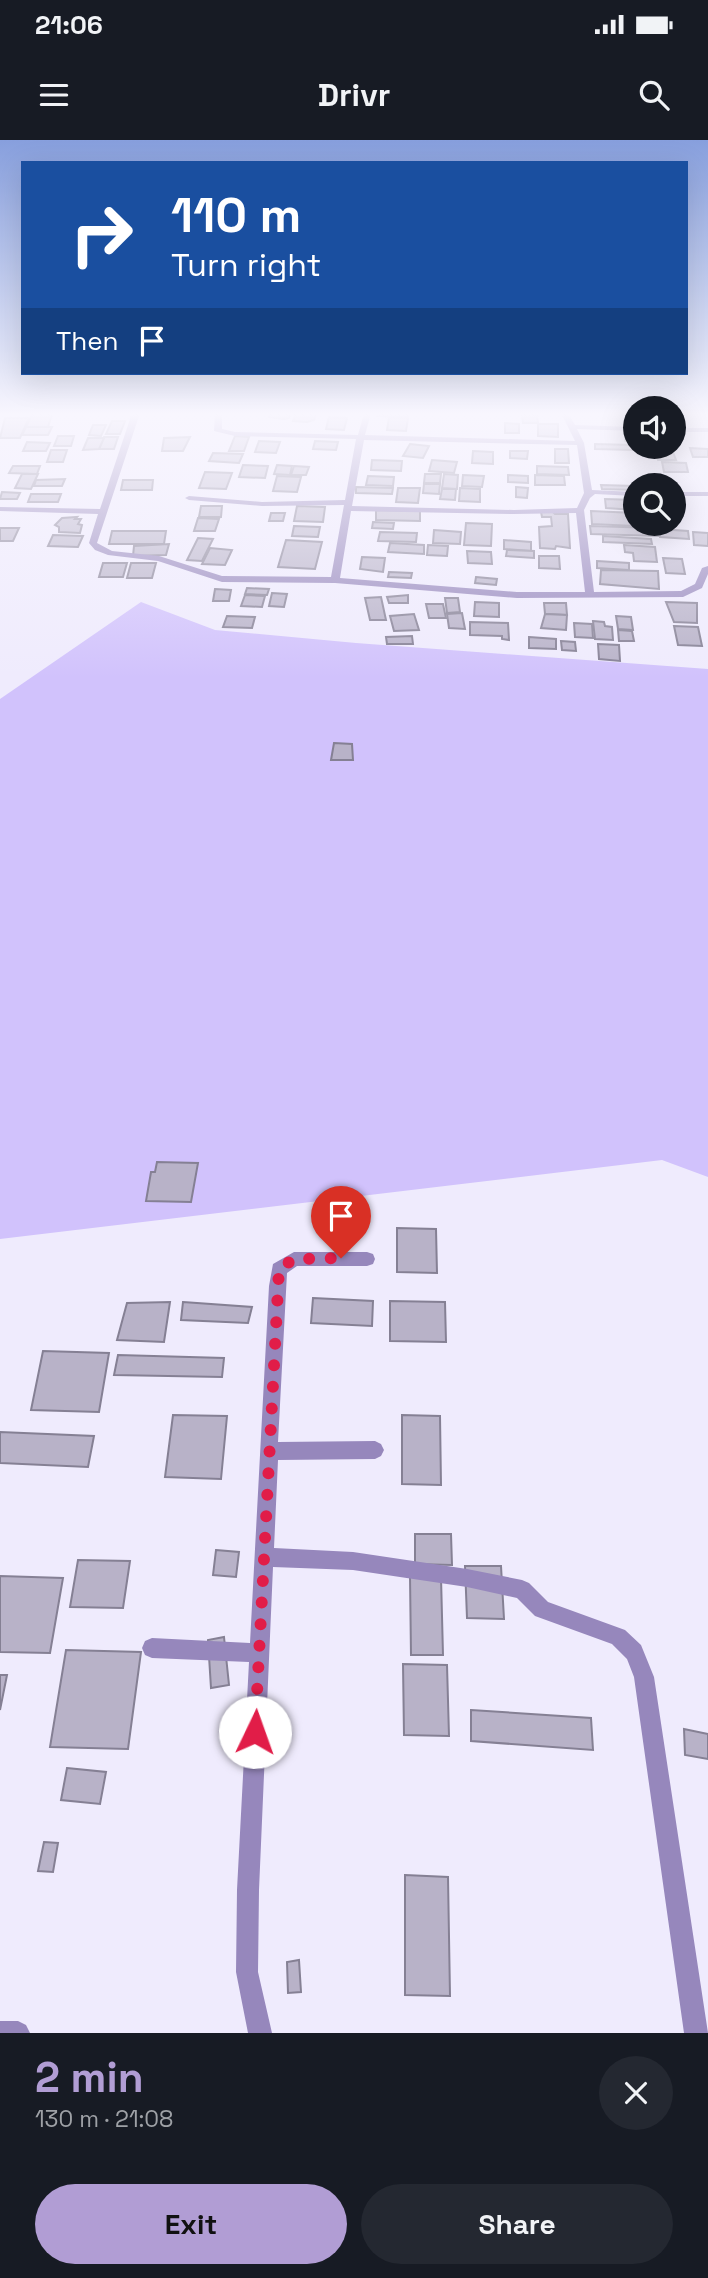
<!DOCTYPE html>
<html lang="en">
<head>
<meta charset="utf-8">
<style>
  :root { --surface:#171b24; --page:#242831; --text:#f1f3f6; --muted:#9ea1a6; --accent:#b19dd4 }
  body { margin:0; font-family:"Space Grotesk",sans-serif; background:var(--page); color:var(--text); height:100vh; display:flex; flex-direction:column; font-size:26px; white-space:nowrap }
  * { box-sizing:border-box; margin:0 }
  p { font-size:23px; color:var(--muted) }
  .icon { flex:none; width:38px; height:38px; fill:none; stroke:currentColor; stroke-width:2; stroke-linecap:round; stroke-linejoin:round }
  .map { position:relative; height:1893px; overflow:hidden }
  .panel { display:flex; flex-direction:column; background:var(--surface); flex:1 }
  .panel>* { flex:none }
  .banner { position:absolute; left:21px; top:21px; width:667px; height:214px; border-radius:0px; box-shadow:0 7px 28px #0002; background:#1a4fa0; color:#fff; overflow:hidden }
  .buttons { position:absolute; left:623px; top:256px; display:grid; gap:14px }
  .buttons a { display:grid; place-items:center; width:63px; height:63px; border-radius:50%; background:var(--surface); box-shadow:0 7px 28px #0002; font-size:35px }
  .pin { position:absolute; display:grid; place-items:center; width:60px; height:60px; color:#fff; margin:-72px -30px; border-radius:50% 50% 50% 0; rotate:-45deg; box-shadow:0 0 7px #0007 }
  .pin .icon { rotate:45deg }
  .me { position:absolute; width:77px; margin:-38px; rotate:3deg; stroke-linejoin:round; filter:drop-shadow(0 0 5px #0008) }
  .turn { display:flex; align-items:center; gap:24px; height:147px; padding:0 35px; font-size:32px }
  .turn .icon { width:91px; height:91px; stroke-width:2.5 }
  .turn b { display:block; font-size:49px; line-height:60px }
  .then { display:flex; align-items:center; height:66px; padding:0 35px; background:#0003; gap:14px; font-size:26px }
  .round { display:grid; place-items:center; flex:none; width:74px; height:74px; border-radius:37px; background:var(--page) }
  .headline { display:flex; align-items:center; justify-content:space-between; height:119px; padding:0 35px }
  h1 { font-size:42px; font-weight:600; line-height:52px; color:var(--accent) }
  .action { display:flex; gap:14px; margin-top:auto; padding:14px 35px }
  .action a { flex:1; height:80px; border-radius:42px; background:var(--accent); color:#111; font-size:28px; font-weight:600; line-height:80px; text-align:center }
  .action a+a { background:var(--page); color:var(--text) }
  .status { display:flex; justify-content:space-between; align-items:center; height:49px; padding:0 35px; background:var(--surface); direction:ltr }
  .status svg { height:19px; fill:currentColor }
  header { display:flex; justify-content:space-between; align-items:center; height:91px; padding:0 35px; background:var(--surface); font-size:32px; font-weight:600 }
  .map>svg:first-child { display:block }
</style>
</head>
<body>
<div class="status"><b>21:06</b><svg viewBox="0 0 49 12"><path d="M0 12V9h3v3zM5 12V6h3v6zM10 12V3h3v9zM15 12V0h3v12zM26 1h20v11H26zM47 4h2v5h-2z"/></svg></div>
<header><svg class="icon" aria-label="menu" viewBox="0 0 24 24"><path d="M4 6h16M4 12h16M4 18h16"/></svg>Drivr<svg class="icon" aria-label="search" viewBox="0 0 24 24"><circle cx="10" cy="10" r="6"/><path d="M15 15l6 6"/></svg></header>
<div class="map">
<svg width="708" height="1893" viewBox="0 0 708 1893">
  <rect width="100%" height="100%" fill="#efebfd"/>
  <path fill="#d1c2fc" d="M141 462 215 490 356 503 708 529V1037L662 1020 0 1099V559Z"/>
  <g fill="#b8b2c8" stroke="#858094" stroke-width="2">
    <path d="M270 273H290L289 278 284 279 269 277Z"/>
    <path d="M296 273H316L314 280 307 282 293 281Z"/>
    <path d="M379 273H409L408 277 378 276Z"/>
    <path d="M32 274H52L48 287H26Z"/>
    <path d="M522 274 537 275 538 283H523Z"/>
    <path d="M329 277 347 278 344 290 326 289Z"/>
    <path d="M389 277 408 278 406 291 387 290Z"/>
    <path d="M5 278H29L20 298H0Z"/>
    <path d="M112 281H125L120 294H106Z"/>
    <path d="M505 283 519 284V293H505Z"/>
    <path d="M538 284H558V297L538 296Z"/>
    <path d="M93 285H106L101 296 89 295Z"/>
    <path d="M26 287H52L48 295H22Z"/>
    <path d="M627 292H635V305L625 301Z"/>
    <path d="M58 296H74L71 306H54Z"/>
    <path d="M235 296 249 297 244 311H229Z"/>
    <path d="M104 297H118L114 309H99Z"/>
    <path d="M190 297 183 311H162L164 298Z"/>
    <path d="M88 298H104L99 309 83 310Z"/>
    <path d="M259 301 280 302 276 313 255 312Z"/>
    <path d="M315 301 338 302 336 310 313 309Z"/>
    <path d="M27 302 50 303 46 311H23Z"/>
    <path d="M410 304 429 306 423 318 403 316Z"/>
    <path d="M595 304 632 305 633 310 595 309Z"/>
    <path d="M690 308 708 309V317H693Z"/>
    <path d="M555 309H568L569 323H555Z"/>
    <path d="M51 310H67L63 322H47Z"/>
    <path d="M473 311 493 312V324L472 323Z"/>
    <path d="M510 311H528L527 319 510 318Z"/>
    <path d="M655 312H673L676 320H658Z"/>
    <path d="M213 313 243 314 239 323 209 321Z"/>
    <path d="M372 320 402 321 401 331 371 330Z"/>
    <path d="M432 320 457 322 454 333 429 331Z"/>
    <path d="M662 322 686 323 688 332H664Z"/>
    <path d="M243 325 268 326 265 338 239 337Z"/>
    <path d="M277 325 292 326 290 335 274 334Z"/>
    <path d="M13 326H40L37 334 9 333Z"/>
    <path d="M294 326 309 327 306 335H291Z"/>
    <path d="M537 326 568 327 569 335 537 334Z"/>
    <path d="M205 332 232 333 226 349 199 348Z"/>
    <path d="M22 334H38L31 349 15 348Z"/>
    <path d="M425 334H441L440 343H424Z"/>
    <path d="M444 334 458 335 457 349 442 348Z"/>
    <path d="M463 335 484 336 482 347 462 346Z"/>
    <path d="M508 335 528 336V343L508 342Z"/>
    <path d="M535 335 564 336 565 345H535Z"/>
    <path d="M277 336 301 337 297 352 273 351Z"/>
    <path d="M368 336 394 337 393 346 366 345Z"/>
    <path d="M65 339 62 346H34L36 340Z"/>
    <path d="M123 340H153L152 350H121Z"/>
    <path d="M424 344H440L439 354 423 353Z"/>
    <path d="M601 345 635 346V350L602 349Z"/>
    <path d="M356 347 393 348 392 354 356 353Z"/>
    <path d="M516 347 528 348 527 358 516 357Z"/>
    <path d="M398 348H420L418 363 396 362Z"/>
    <path d="M460 348 480 349V362L459 361Z"/>
    <path d="M442 349H456L455 360 440 359Z"/>
    <path d="M2 352 20 353 17 359H0Z"/>
    <path d="M31 354H61L58 362H28Z"/>
    <path d="M605 359 635 360V370L606 368Z"/>
    <path d="M201 366H222L221 377H199Z"/>
    <path d="M297 366 325 367 323 382 294 381Z"/>
    <path d="M376 370 420 371V381L376 380Z"/>
    <path d="M552 371 555 374H568L570 408 556 406 555 409 540 408 539 387 552 386 551 377H542L541 372Z"/>
    <path d="M591 371 635 373V383H656V387L592 384Z"/>
    <path d="M271 373H285L283 381H269Z"/>
    <path d="M77 377 75 379H81L78 384 82 385 80 393 59 392V387L55 385 62 378Z"/>
    <path d="M198 378 219 379 215 391H194Z"/>
    <path d="M373 382 394 383 393 389 372 388Z"/>
    <path d="M466 383 492 384 491 406 464 405Z"/>
    <path d="M294 386 320 387 318 397 292 396Z"/>
    <path d="M590 386 656 388 658 396 591 394Z"/>
    <path d="M0 388H19L13 401H0Z"/>
    <path d="M659 389 688 391 689 399 660 397Z"/>
    <path d="M434 390 461 392 460 404 433 403Z"/>
    <path d="M112 391H166L164 404H109Z"/>
    <path d="M380 392 417 393 416 402 378 401Z"/>
    <path d="M693 392 708 393V406L694 405Z"/>
    <path d="M53 395 83 396 78 407 48 406Z"/>
    <path d="M603 396 651 399 652 404 603 402Z"/>
    <path d="M198 398 213 399 202 421 187 420Z"/>
    <path d="M286 400 322 402 315 429 278 427Z"/>
    <path d="M504 400 531 402V411L504 409Z"/>
    <path d="M390 403 424 405V414L388 412Z"/>
    <path d="M169 404 166 415 133 416 134 406Z"/>
    <path d="M428 405 448 406 447 416 427 415Z"/>
    <path d="M624 405 655 407 657 422 634 421 633 413 625 412Z"/>
    <path d="M210 408 232 410 225 425 202 424Z"/>
    <path d="M507 410 534 411V418L506 416Z"/>
    <path d="M467 411 491 412 492 424 468 423Z"/>
    <path d="M539 416H559L560 429 539 428Z"/>
    <path d="M362 417 385 418 383 432 360 429Z"/>
    <path d="M663 418 682 419 685 434 666 433Z"/>
    <path d="M597 421 629 423V430L597 428Z"/>
    <path d="M103 423H127L123 437H99Z"/>
    <path d="M131 423H156L152 438H127Z"/>
    <path d="M601 430 658 431 659 449 600 444Z"/>
    <path d="M389 432 412 433 411 438 388 437Z"/>
    <path d="M476 437 497 439 496 445 475 443Z"/>
    <path d="M247 448 269 449 267 455 245 454Z"/>
    <path d="M215 449 231 450 229 461H213Z"/>
    <path d="M272 453 287 454 284 467 269 466Z"/>
    <path d="M245 455 265 456 262 467 241 466Z"/>
    <path d="M408 455V463H389L387 457Z"/>
    <path d="M381 457 386 480H370L365 458Z"/>
    <path d="M445 458H458L460 472 447 473Z"/>
    <path d="M475 462 499 463V477L474 476Z"/>
    <path d="M666 462 697 463V483L674 482Z"/>
    <path d="M544 463H566L567 475 545 474Z"/>
    <path d="M426 464H443L446 478H429Z"/>
    <path d="M462 473 465 489 449 488 447 474Z"/>
    <path d="M414 474 419 490 394 491 390 476Z"/>
    <path d="M545 474 567 475 566 490 541 488Z"/>
    <path d="M227 476 255 477 252 488 223 487Z"/>
    <path d="M616 476 631 477 633 490 618 489Z"/>
    <path d="M593 481 604 482 605 486 612 487 613 500 595 499Z"/>
    <path d="M470 482 508 483 509 500 502 499V496L470 495Z"/>
    <path d="M574 483 592 484 593 498 575 497Z"/>
    <path d="M674 486 698 487 702 506 678 505Z"/>
    <path d="M618 490 632 491 634 501H619Z"/>
    <path d="M412 496 413 504H387L386 497Z"/>
    <path d="M529 497 556 499V509L529 508Z"/>
    <path d="M561 501 575 502 576 511 562 510Z"/>
    <path d="M598 504 619 505 620 521 599 519Z"/>
    <path d="M334 603 352 604 353 620H331Z"/>
    <path d="M157 1022 198 1023 191 1062 146 1061 151 1032H155Z"/>
    <path d="M397 1088 436 1089 437 1133 397 1132Z"/>
    <path d="M313 1158 373 1161 372 1186 311 1183Z"/>
    <path d="M390 1161 445 1162 446 1202 390 1201Z"/>
    <path d="M170 1162 164 1202 117 1200 127 1163Z"/>
    <path d="M183 1162 252 1167 248 1183 181 1180Z"/>
    <path d="M43 1211 109 1213 99 1272 31 1270Z"/>
    <path d="M118 1215 224 1218 222 1237 114 1235Z"/>
    <path d="M173 1275 227 1276 221 1339 165 1337Z"/>
    <path d="M402 1275 440 1276 441 1345 402 1344Z"/>
    <path d="M0 1292 94 1296 88 1327 0 1323Z"/>
    <path d="M415 1394H451L452 1425 415 1424Z"/>
    <path d="M216 1410 239 1412 236 1437 213 1435Z"/>
    <path d="M78 1420 130 1421 123 1468 70 1467Z"/>
    <path d="M465 1426H501L504 1479 467 1478Z"/>
    <path d="M0 1436 63 1438 50 1513 0 1512Z"/>
    <path d="M410 1436 441 1437 443 1515H411Z"/>
    <path d="M224 1497 229 1545 211 1548 208 1500Z"/>
    <path d="M66 1510 141 1512 128 1609 50 1607Z"/>
    <path d="M403 1524 447 1525 449 1596 404 1595Z"/>
    <path d="M0 1535H7L0 1570Z"/>
    <path d="M471 1570 591 1578 593 1610 471 1601Z"/>
    <path d="M684 1589 708 1594V1619L685 1615Z"/>
    <path d="M67 1628 106 1632 100 1664 61 1660Z"/>
    <path d="M44 1702 58 1703 53 1732 38 1731Z"/>
    <path d="M405 1735 448 1737 450 1856 405 1855Z"/>
    <path d="M299 1820 301 1852 288 1853 287 1822Z"/>
  </g>
  <g fill="none" stroke-linecap="round" stroke-linejoin="round">
    <g fill="#9687bc" fill-rule="evenodd">
      <path d="M132 273H140L97 403 112 411 159 416 222 436 331 437 344 365 262 366 189 360 185 358 189 356 262 362 345 360 356 299 235 296 214 291 215 273H222V289L235 292 358 295 364 273H371L365 295 575 301 561 273H568L575 285 635 287V291L577 289 584 303 592 350 635 352V356L595 354 590 358 584 370 594 452 681 451 695 444 702 428 708 426V434L702 448 683 457 517 458 335 443 222 442 158 421 108 415 95 410 89 403 98 374 0 371V367L100 369ZM364 300 577 305 584 353 577 368 514 370 352 366ZM351 371 514 374 576 373 585 452H517L340 438Z"/>
      <rect x="674" y="288" width="34" height="4"/>
      <rect x="674" y="352" width="34" height="4"/>
      <path d="M294 1112H367L373 1114 375 1119 373 1124 367 1126H297L287 1133 278 1302 375 1301 381 1304 384 1310 381 1316 375 1319 278 1320 274 1408 353 1412 467 1429 522 1440 529 1443 548 1462 625 1490 641 1505 654 1537 708 1893H684L634 1537 627 1519 612 1504 535 1476 517 1458 467 1447 353 1430 273 1427 259 1750 258 1832 272 1893H248L236 1832 237 1750 249 1522 152 1518 145 1515 142 1508 145 1501 152 1498 250 1503 269 1146 273 1124Z"/>
      <path d="M0 1881H18L26 1885 30 1893H0Z"/>
    </g>
  </g>
  <linearGradient id="sky" x2="0" y2="1"><stop stop-color="#879fdd"/><stop offset="0.51" stop-color="#f8f6fe"/><stop offset="1" stop-color="#f8f6fe" stop-opacity="0"/></linearGradient>
  <rect width="708" height="538" fill="url(#sky)"/>
  <g fill="none" stroke-linecap="round" stroke-linejoin="round">
    <path stroke="#e11d48" stroke-width="12" stroke-dasharray="0 21.6" d="M255 1592 279 1129 294 1119 341 1118"/>
  </g>
</svg>
<div class="buttons">
<a><svg class="icon" aria-label="sound" viewBox="0 0 24 24"><path d="M4 9h4l5-4v14l-5-4H4zM17 9q2 3 0 6"/></svg></a>
<a><svg class="icon" aria-label="search" viewBox="0 0 24 24"><circle cx="10" cy="10" r="6"/><path d="M15 15l6 6"/></svg></a>
</div>
<div class="pin" style="left:341px;top:1118px;background:#d93025"><svg class="icon" aria-label="arrive" viewBox="0 0 24 24"><path d="M6 21V4h12l-3 4 3 4H6"/></svg></div>
<svg class="me" style="left:255px;top:1592px" viewBox="-20 -20 40 40"><circle r="19" fill="#fff"/><path d="M0-13L10 11 0 6-10 11z" fill="#e11d48"/></svg>
<div class="banner">
<div class="turn"><svg class="icon" aria-label="right" viewBox="0 0 24 24"><path d="M7 20v-9h11M14 6l5 5-5 5"/></svg><div><b>110 m</b>Turn right</div></div>
<div class="then">Then<svg class="icon" aria-label="arrive" viewBox="0 0 24 24"><path d="M6 21V4h12l-3 4 3 4H6"/></svg></div>
</div>
</div>
<section class="panel">
<div class="headline"><div><h1>2 min</h1><p>130 m · 21:08</p></div><a class="round"><svg class="icon" aria-label="close" viewBox="0 0 24 24"><path d="M6 6l12 12M18 6L6 18"/></svg></a></div>
<div class="action"><a>Exit</a><a>Share</a></div>
</section>
</body>
</html>
